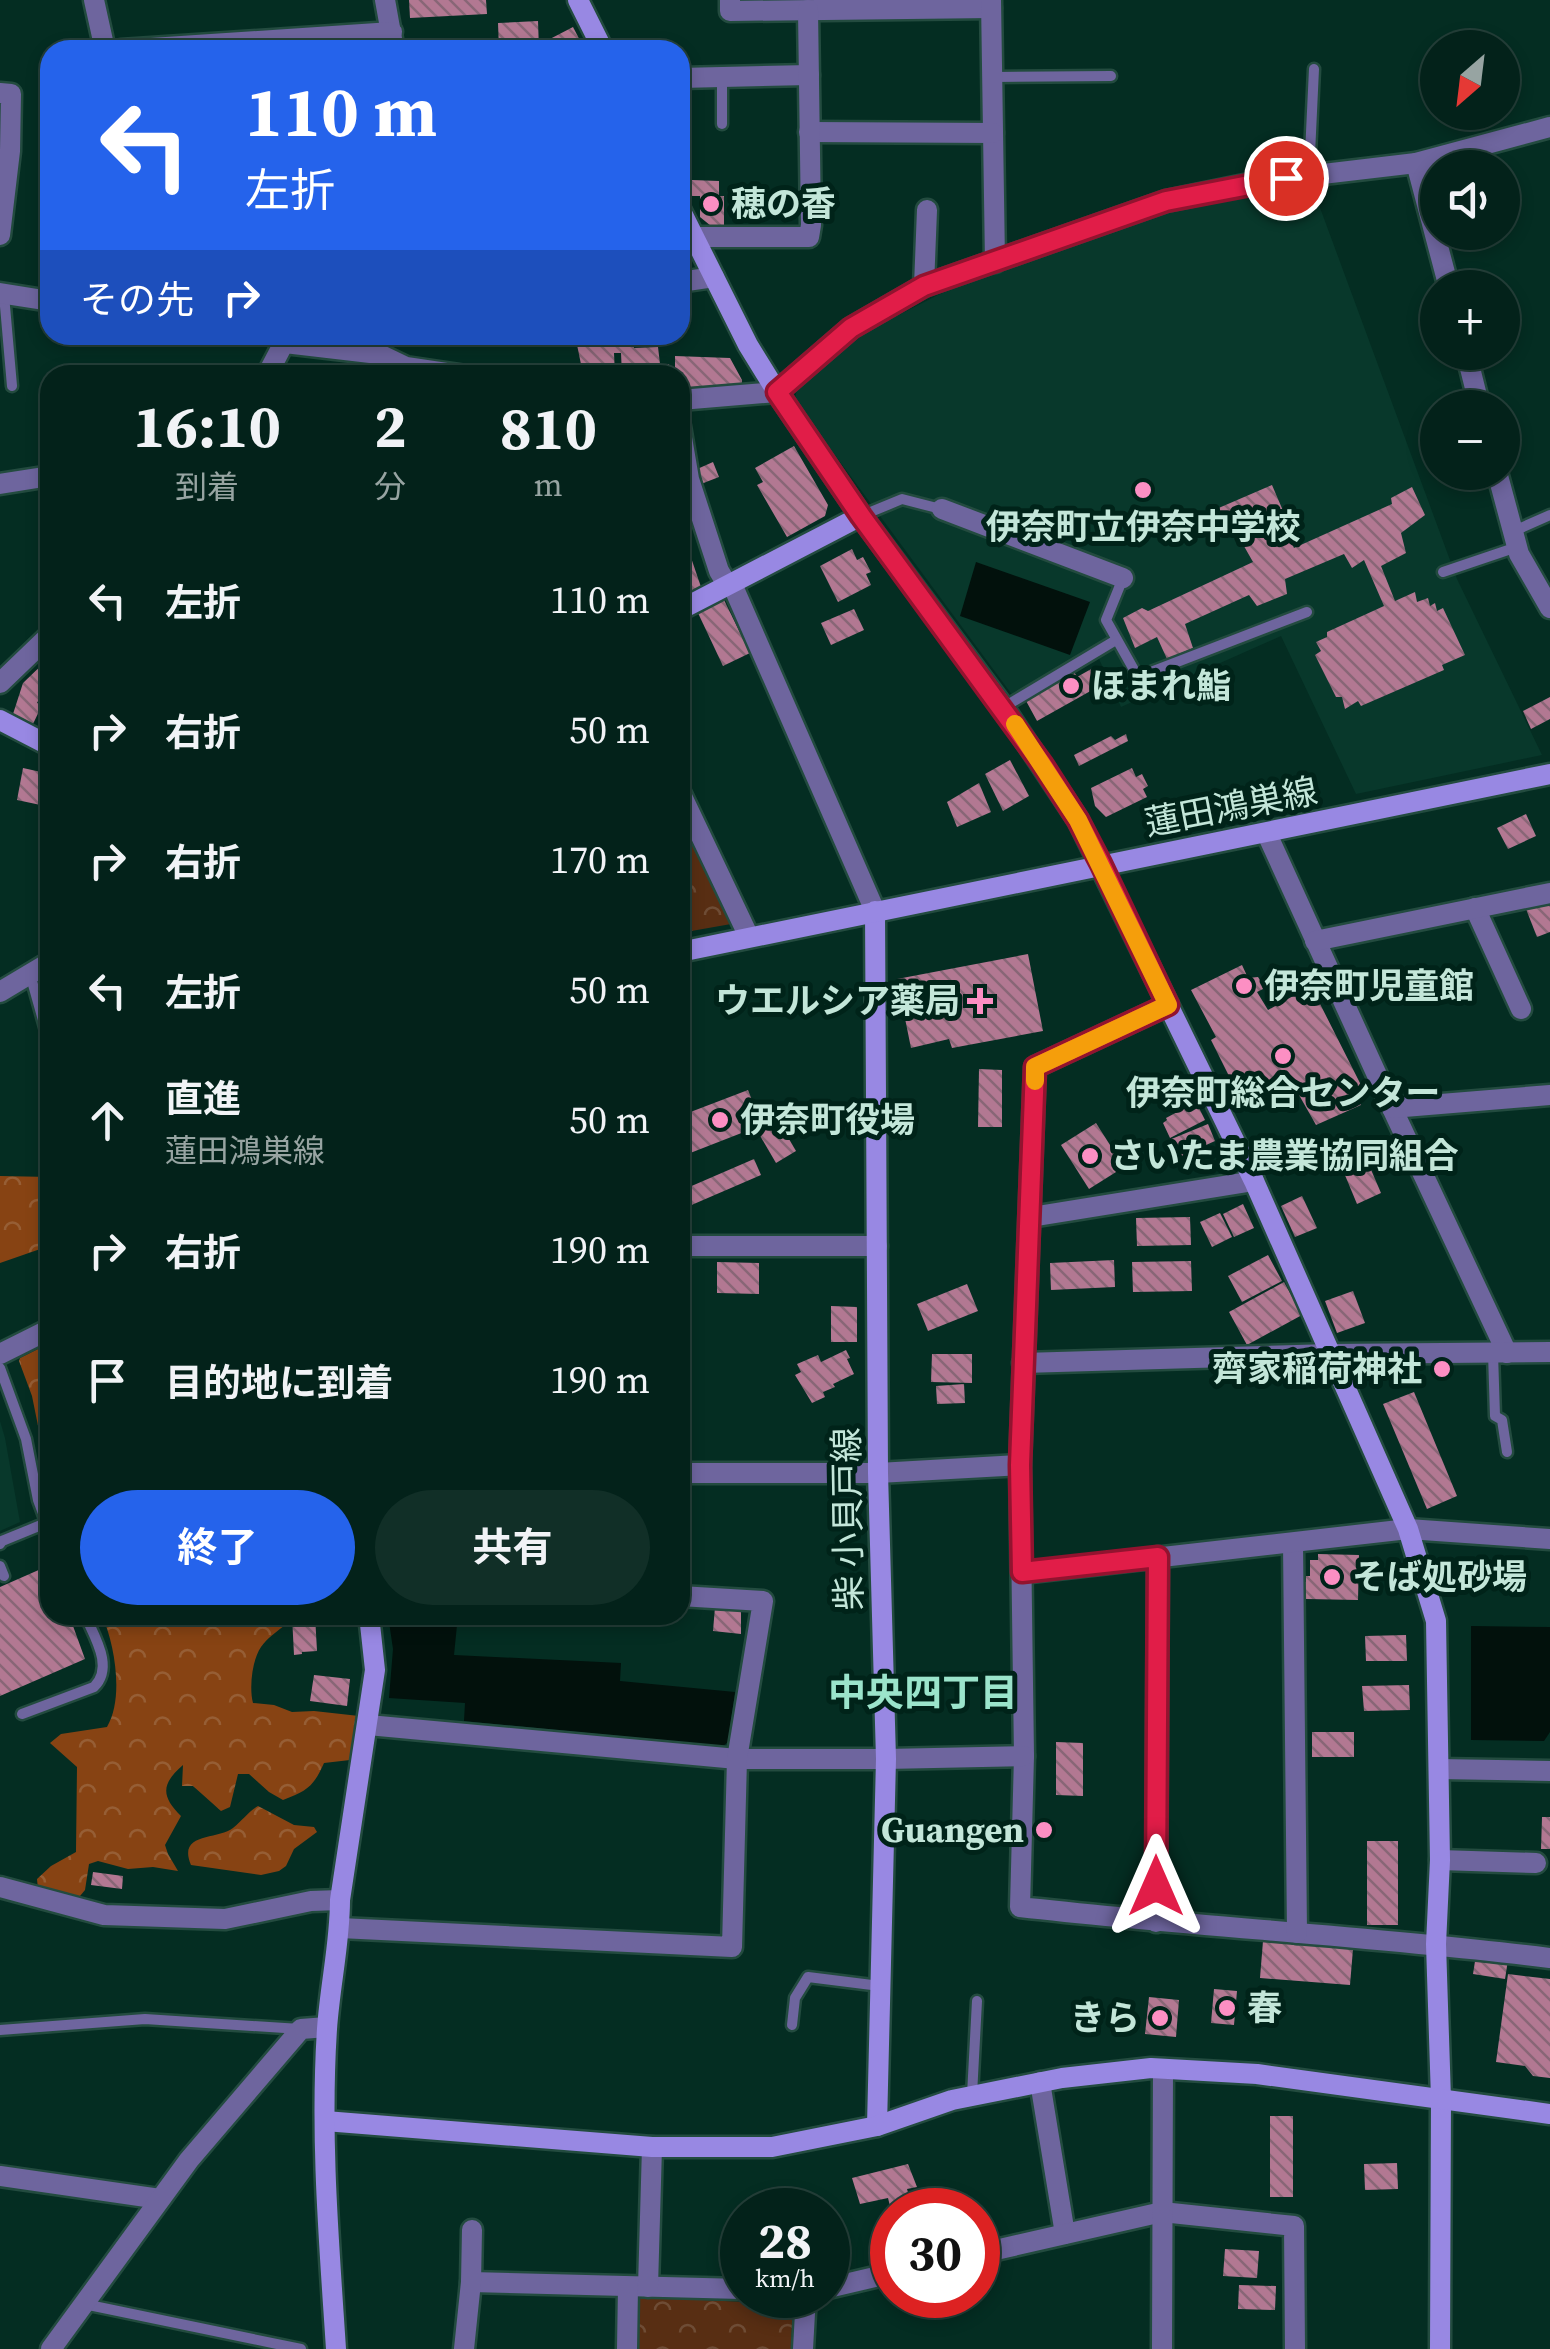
<!DOCTYPE html>
<html lang="ja">
<head>
<meta charset="utf-8">
<style>
  :root { --surface:#03221a; --page:#112f27; --text:#f1f3f6; --muted:#97a4a2; --line:#243f39; --accent:#2563eb }
  body { margin:0; font-family:"Source Serif 4","Noto Sans JP",serif; background:var(--page); color:var(--text); height:100vh; display:flex; flex-direction:column; font-size:38px; white-space:nowrap }
  * { box-sizing:border-box; margin:0 }
  p { font-size:32px; color:var(--muted) }
  .icon { flex:none; width:55px; height:55px; fill:none; stroke:currentColor; stroke-width:2; stroke-linecap:round; stroke-linejoin:round }
  .map { position:relative; flex:1; overflow:hidden }
  .panel { position:absolute; left:40px; top:365px; width:650px; height:1260px; display:flex; flex-direction:column; background:var(--surface); border-radius:30px; box-shadow:0 5px 15px #0003,0 0 0 2px var(--line) }
  .panel>* { flex:none }
  .banner { position:absolute; left:40px; top:40px; width:650px; height:305px; border-radius:30px; box-shadow:0 5px 15px #0003,0 0 0 2px var(--line); background:#2563eb; color:#fff; overflow:hidden }
  .needle { width:65px; rotate:208deg }
  .controls { position:absolute; left:1420px; top:30px; display:grid; gap:20px }
  .controls a { display:grid; place-items:center; width:100px; height:100px; border-radius:50%; background:var(--surface); box-shadow:0 5px 15px #0003,0 0 0 2px var(--line); font-size:50px }
  .speed { position:absolute; left:720px; top:2188px; display:flex; gap:20px; font-size:50px; font-weight:700; text-align:center }
  .speed>* { display:grid; place-content:center; width:130px; height:130px; border-radius:50%; background:var(--surface); box-shadow:0 5px 15px #0003,0 0 0 2px var(--line); line-height:1 }
  .speed small { font-size:25px; font-weight:400 }
  .speed .limit { border:15px solid #d22; background:#fff; color:#111 }
  .pin { position:absolute; display:grid; place-items:center; width:85px; height:85px; color:#fff; margin:-42px; border:5px solid #fff; border-radius:50%; box-shadow:0 2px 10px #0007 }
  .me { position:absolute; width:110px; margin:-55px; rotate:0deg; stroke-linejoin:round; filter:drop-shadow(0 0 8px #0008) }
  .turn { display:flex; align-items:center; gap:35px; height:210px; padding:0 40px; font-size:45px }
  .turn .icon { width:130px; height:130px; stroke-width:2.5 }
  .turn b { display:block; font-size:70px; line-height:85px }
  .then { display:flex; align-items:center; height:95px; padding:0 40px; background:#0003; gap:20px; font-size:38px }
  .eta { display:flex; justify-content:space-evenly; align-items:center; height:170px; text-align:center }
  .eta b { font-size:60px; font-weight:700; line-height:70px }
  .cta { display:flex; gap:20px; margin-top:auto; padding:20px 40px }
  .cta a { flex:1; height:115px; border-radius:60px; background:var(--accent); color:#fff; font-size:40px; font-weight:700; line-height:115px; text-align:center }
  .cta a+a { background:var(--page); color:var(--text) }
  ul { padding:0; list-style:none }
  li { display:flex; align-items:center; gap:30px; height:130px; padding:0 40px }
  li div { flex:1 }
  li b { display:block; font-size:38px }
  li em { font-style:normal }
  .map>svg:first-child { display:block }
</style>
</head>
<body>
<div class="map">
<svg width="1550" height="2349" viewBox="0 0 1550 2349">
  <defs>
    <pattern id="forest-crowns" width="20" height="18" patternUnits="userSpaceOnUse" patternTransform="scale(2.5)"><rect width="20" height="18" fill="#874313"/><path d="M2 6a3 3 0 1 1 6 0M12 15a3 3 0 1 1 6 0" fill="none" stroke="#965e35"/></pattern>
    <pattern id="park-crowns" width="20" height="18" patternUnits="userSpaceOnUse" patternTransform="scale(2.5)"><rect width="20" height="18" fill="#582e13"/><path d="M2 6a3 3 0 1 1 6 0M12 15a3 3 0 1 1 6 0" fill="none" stroke="#6e4c35"/></pattern>
    <pattern id="building-back-hatch" width="6" height="6" patternUnits="userSpaceOnUse" patternTransform="scale(2.5)"><rect width="6" height="6" fill="#b27892"/><path d="M-1 5l2 2M0 0l6 6M5-1l2 2" fill="none" stroke="#886676"/></pattern>
  </defs>
  <rect width="100%" height="100%" fill="#042d22"/>
  <g fill="#08382b">
    <path d="M1312 186 1457 579 1542 755 1356 794 1281 636 1121 707 1094 648 1013 696 795 401 797 386 869 330 938 295 1039 251 1176 208Z"/>
    <path d="M0 1421 5 1438 20 1522 0 1531Z"/>
  </g>
  <g fill="url(#forest-crowns)">
    <path d="M0 1176 50 1177V1237L46 1247 0 1263Z"/>
    <path d="M50 1343V1485L32 1396 19 1361 20 1358Z"/>
    <path d="M102 1615H286V1624C278 1631 267 1638 261 1647 252 1660 249 1688 253 1703L274 1705 292 1712 314 1711 359 1716V1735L352 1746 350 1760 324 1763C314 1786 307 1791 283 1800L269 1792 249 1774H238L230 1807 221 1811 193 1786H182L183 1765C161 1784 161 1796 181 1816L165 1845 168 1854 178 1871 153 1867 128 1869 98 1861 89 1864 85 1890 75 1902 38 1889 37 1879 51 1866 76 1852 77 1767 50 1743 61 1734 107 1727C124 1699 115 1645 102 1615Z"/>
    <path d="M258 1806 294 1825 314 1827 317 1832 294 1849 286 1866 279 1871 261 1875 191 1865C177 1832 218 1840 233 1828 242 1821 248 1812 258 1806Z"/>
  </g>
  <g fill="url(#park-crowns)">
    <path d="M680 804 733 918 731 924 680 933Z"/>
    <path d="M634 2297 793 2304 791 2349H632Z"/>
  </g>
  <g fill="#02110c">
    <path d="M976 562 1090 602 1070 655 960 616Z"/>
    <path d="M388 1615H458L454 1655 621 1663 620 1681 735 1692 728 1742 723 1746 464 1721 465 1703 389 1698 393 1649Z"/>
    <path d="M1471 1626 1550 1627V1732L1544 1741 1471 1740Z"/>
  </g>
  <g fill="url(#building-back-hatch)">
    <path d="M409 0H486L487 14 410 18Z"/>
    <path d="M538 21 539 50H499L498 23Z"/>
    <path d="M573 27 585 50H553L548 40Z"/>
    <path d="M692 180 719 181V196H724V227L711 226 700 217V196H692Z"/>
    <path d="M575 335H633L634 348 658 347 660 364H669L670 375H622L621 353H614L615 375H591V372L583 374Z"/>
    <path d="M675 356 730 358 742 380V392L680 393V375H675Z"/>
    <path d="M794 446 828 505 825 516 787 537 757 485 763 482 755 468Z"/>
    <path d="M713 462 719 477 701 484 695 470Z"/>
    <path d="M1272 485 1284 513 1279 516 1294 548 1392 504 1391 498 1412 487 1425 515 1401 533 1406 553 1381 566 1395 601 1415 592 1417 602 1428 598 1430 606 1435 603 1437 611 1443 608 1465 655 1442 665 1444 670 1361 706 1358 701 1345 709 1342 697H1336L1315 655 1321 651 1316 642 1327 637V632L1384 606 1364 560 1352 568 1344 554 1285 579 1287 594 1257 606 1249 595 1185 624 1193 648 1167 659 1157 637 1135 648 1123 618 1142 608 1148 611 1253 562 1236 532 1224 538 1214 510Z"/>
    <path d="M685 540 701 587 680 596V541Z"/>
    <path d="M852 549 857 560 863 557 871 572 866 574 871 585 838 602 820 566Z"/>
    <path d="M724 600 750 653 723 666 698 613Z"/>
    <path d="M854 609 864 630 831 645 821 623Z"/>
    <path d="M50 657V697L42 693 37 703 42 705 33 724 13 714 23 683Z"/>
    <path d="M1072 668 1077 677 1093 668 1103 684 1037 721 1025 699Z"/>
    <path d="M1550 697V719L1531 729 1523 711Z"/>
    <path d="M1126 734 1128 741 1079 766 1074 755 1111 736 1115 740Z"/>
    <path d="M1010 760 1029 796 1003 811 985 774Z"/>
    <path d="M23 768 50 774V807L17 800Z"/>
    <path d="M1132 768 1136 777 1142 774 1148 786 1143 789 1147 797 1106 817 1095 806 1091 788Z"/>
    <path d="M979 783 991 812 957 827 947 802Z"/>
    <path d="M1526 814 1536 836 1508 849 1497 828Z"/>
    <path d="M1548 901 1550 907V932L1537 937 1526 909Z"/>
    <path d="M1028 954 1043 1031 952 1048 949 1039 911 1048 897 979Z"/>
    <path d="M1242 965 1248 978 1258 977 1265 988 1257 992 1268 1010 1311 986 1363 1089 1357 1092 1361 1105 1316 1125 1286 1072 1239 1096 1211 1040 1216 1037 1191 990Z"/>
    <path d="M979 1069 1002 1070V1127H978Z"/>
    <path d="M748 1090 762 1125 680 1157V1116Z"/>
    <path d="M1196 1102 1205 1120 1170 1138 1163 1123 1167 1120 1166 1118Z"/>
    <path d="M779 1122 796 1151 776 1163 759 1134Z"/>
    <path d="M1096 1123 1124 1167 1089 1189 1061 1145Z"/>
    <path d="M1208 1124 1215 1141 1177 1158 1169 1140Z"/>
    <path d="M1366 1158 1381 1193 1357 1204 1342 1168Z"/>
    <path d="M754 1159 761 1175 680 1210V1191Z"/>
    <path d="M1302 1196 1317 1228 1295 1237 1281 1206Z"/>
    <path d="M1243 1204 1254 1228 1234 1237 1223 1214Z"/>
    <path d="M1220 1213 1232 1237 1212 1247 1200 1222Z"/>
    <path d="M1190 1217 1191 1245 1137 1246 1136 1218Z"/>
    <path d="M1268 1255 1282 1281 1242 1302 1228 1276Z"/>
    <path d="M1114 1260 1115 1287 1051 1290 1050 1263Z"/>
    <path d="M1191 1261 1192 1291 1133 1292 1132 1262Z"/>
    <path d="M717 1262 759 1263V1294L717 1293Z"/>
    <path d="M1284 1282 1302 1315 1247 1345 1229 1312Z"/>
    <path d="M967 1284 978 1311 928 1331 917 1304Z"/>
    <path d="M1353 1291 1365 1323 1337 1333 1325 1301Z"/>
    <path d="M831 1306 857 1307V1342H831Z"/>
    <path d="M846 1350 850 1358 847 1359 854 1374 833 1384 835 1387 823 1392 825 1397 812 1403 795 1375 801 1372 797 1364 818 1355 821 1362Z"/>
    <path d="M932 1354H972V1383L931 1382Z"/>
    <path d="M964 1384 965 1403 937 1404 936 1386Z"/>
    <path d="M1414 1392 1457 1496 1427 1509 1383 1404Z"/>
    <path d="M1318 1554 1359 1555 1358 1600 1306 1599V1602H1302L1303 1582H1306V1576H1310V1560H1318Z"/>
    <path d="M50 1565V1615H69L85 1659 0 1696V1587Z"/>
    <path d="M715 1607 741 1610V1634L713 1631Z"/>
    <path d="M315 1615 317 1651 302 1652V1654L294 1655 292 1616Z"/>
    <path d="M1406 1635 1407 1661H1366L1365 1636Z"/>
    <path d="M314 1675 350 1679 347 1706 310 1701Z"/>
    <path d="M1409 1685 1410 1710 1364 1711 1362 1686Z"/>
    <rect x="1312" y="1732" width="42" height="25"/>
    <path d="M1056 1742 1083 1743V1796L1056 1795Z"/>
    <path d="M1542 1817H1550V1849H1541Z"/>
    <rect x="1367" y="1841" width="31" height="84"/>
    <path d="M93 1872 123 1876 122 1889 91 1885Z"/>
    <path d="M1263 1941 1353 1949 1350 1985 1260 1978Z"/>
    <path d="M1476 1955 1508 1960 1505 1979 1473 1974Z"/>
    <path d="M1508 1974 1550 1979V2078L1533 2076 1525 2066 1496 2062Z"/>
    <path d="M1214 1989 1237 1991 1234 2025 1211 2023Z"/>
    <path d="M1149 1997 1179 2000 1176 2037 1145 2034Z"/>
    <rect x="1270" y="2116" width="23" height="81"/>
    <path d="M1397 2163 1398 2189 1365 2190 1364 2164Z"/>
    <path d="M908 2164 917 2187 907 2189 909 2196 901 2198 905 2210H891L888 2198 860 2204 852 2178Z"/>
    <path d="M1225 2249 1259 2251 1257 2278 1223 2276Z"/>
    <path d="M1239 2285 1276 2286 1275 2310 1238 2309Z"/>
  </g>
  <g fill="none" stroke-linecap="round" stroke-linejoin="round">
    <g stroke="#234b3f" stroke-width="15">
      <g id="lane">
        <path d="M993 77 1111 76"/>
        <path d="M722 78V124"/>
        <path d="M1309 175 1314 69"/>
        <path d="M4 295 12 386"/>
        <path d="M861 516 902 499 941 509"/>
        <path d="M1514 531 1550 515"/>
        <path d="M1443 572 1517 547"/>
        <path d="M1123 578 1106 620 1138 677 1307 612"/>
        <path d="M680 695 682 697"/>
        <path d="M1004 707 1116 640"/>
        <path d="M30 974 50 1045"/>
        <path d="M680 1077V1079"/>
        <path d="M1493 1353 1495 1416 1502 1420 1507 1452"/>
        <path d="M0 1368 26 1439 38 1500 50 1532"/>
        <path d="M0 1544 2 1541 46 1523"/>
        <path d="M0 1566 4 1576"/>
        <path d="M22 1714 94 1687C114 1667 95 1638 85 1615"/>
        <path d="M792 2025 795 1998 808 1977 880 1986"/>
        <path d="M0 2030 145 2019 300 2029"/>
        <path d="M972 2095 977 2001"/>
        <path d="M84 2304 301 2349"/>
      </g>
    </g>
    <g stroke="#234b3f" stroke-width="25">
      <g id="street">
        <path d="M94 0 105 50"/>
        <path d="M385 0 394 50"/>
        <path d="M730 0V11L991 8"/>
        <path d="M991 0 995 262"/>
        <path d="M121 50 392 32"/>
        <path d="M680 78 809 75"/>
        <path d="M0 93 11 94 10 151 0 235"/>
        <path d="M809 132 993 133"/>
        <path d="M1416 163 1449 288"/>
        <path d="M693 237H809L811 225 808 10"/>
        <path d="M680 282 714 277"/>
        <path d="M924 286 927 210"/>
        <path d="M0 293 50 301"/>
        <path d="M271 335 285 343 379 354 406 367 460 375"/>
        <path d="M1466 352 1480 408"/>
        <path d="M267 375 288 335"/>
        <path d="M680 400 777 392 851 328 924 286 1166 201 1264 181 1416 163 1550 127"/>
        <path d="M680 426 689 479 719 571 728 586"/>
        <path d="M1497 472 1519 554 1550 608"/>
        <path d="M0 484 50 476"/>
        <path d="M942 509 1123 578"/>
        <path d="M732 584 875 911"/>
        <path d="M0 683 50 635"/>
        <path d="M680 792 749 937"/>
        <path d="M1267 834 1392 1108 1507 1353"/>
        <path d="M1475 908 1521 1009"/>
        <path d="M1315 941 1550 893"/>
        <path d="M0 992 50 962"/>
        <path d="M1168 1005 1035 1067 1020 1465 1024 1756 1020 1907C1196 1927 1374 1936 1550 1958"/>
        <path d="M1392 1108 1550 1095"/>
        <path d="M1031 1217 1254 1181"/>
        <path d="M680 1246H877"/>
        <path d="M0 1354 50 1329"/>
        <path d="M1023 1363 1331 1354 1550 1352"/>
        <path d="M680 1473H878L1020 1465"/>
        <path d="M1293 1543 1297 1933"/>
        <path d="M1022 1573 1408 1529 1550 1539"/>
        <path d="M368 1725 737 1759H886L1024 1756"/>
        <path d="M1439 1769 1550 1771"/>
        <path d="M1440 1860 1536 1863"/>
        <path d="M0 1887 104 1915 225 1919 311 1901 340 1900"/>
        <path d="M1156 1922 1158 1557"/>
        <path d="M340 1928 732 1947 737 1759 763 1601 680 1596"/>
        <path d="M1040 2082 1065 2234"/>
        <path d="M0 2176 160 2199"/>
        <path d="M978 2254 1162 2212 1294 2226 1295 2349"/>
        <path d="M471 2282 742 2289"/>
        <path d="M648 2287 652 2147"/>
        <path d="M828 2288 892 2273"/>
        <path d="M51 2349 189 2160 301 2029 327 2027"/>
        <path d="M464 2349 471 2282 472 2230"/>
        <path d="M627 2349 628 2287"/>
        <path d="M803 2349 806 2295"/>
        <path d="M1162 2349 1163 2069"/>
      </g>
    </g>
    <g stroke="#234b3f" stroke-width="25">
      <g id="secondary">
        <path d="M578 0 603 50"/>
        <path d="M680 209 748 345 777 392 861 516 1003 707 1078 820 1254 1181 1408 1529 1436 1621 1440 1860 1436 1944 1441 2099 1440 2349"/>
        <path d="M680 610 861 516"/>
        <path d="M0 720 50 746"/>
        <path d="M875 911 878 1473 886 1759 877 2126"/>
        <path d="M680 952C970 890 1260 836 1550 774"/>
        <path d="M325 2121 652 2147H772L877 2126 952 2100 1062 2078 1151 2068 1257 2074 1550 2114"/>
        <path d="M336 2349C329 2242 320 2136 327 2029 330 1985 340 1943 340 1900L375 1670 369 1615"/>
      </g>
    </g>
    <use href="#lane" stroke="#6e659e" stroke-width="10"/>
    <use href="#street" stroke="#6e659e" stroke-width="20"/>
    <use href="#secondary" stroke="#9888e3" stroke-width="20"/>
  </g>
  <g fill="none" stroke-linecap="round" stroke-linejoin="round">
    <g stroke="#92132f" stroke-width="25">
      <path id="route" d="M1156 1886 1158 1557 1022 1572 1020 1465 1035 1067 1168 1005 1101 864 1078 820 1042 764 861 516 777 392 851 328 924 286 1166 201 1286 178"/>
    </g>
    <use href="#route" stroke="#e11d48" stroke-width="18"/>
    <path stroke="#f59e0b" stroke-width="18" d="M1015 724 1078 820 1168 1005 1035 1067V1081"/>
  </g>
  <g fill="#fc8fc3" stroke="#002319" stroke-width="4">
    <circle cx="711" cy="204" r="10"/>
    <circle cx="1143" cy="490" r="10"/>
    <circle cx="1071" cy="686" r="10"/>
    <circle cx="1244" cy="986" r="10"/>
    <path d="M975 986h10v10h10v10h-10v10h-10v-10h-10v-10h10z"/>
    <circle cx="1283" cy="1056" r="10"/>
    <circle cx="720" cy="1120" r="10"/>
    <circle cx="1090" cy="1156" r="10"/>
    <circle cx="1442" cy="1369" r="10"/>
    <circle cx="1332" cy="1577" r="10"/>
    <circle cx="1044" cy="1830" r="10"/>
    <circle cx="1227" cy="2008" r="10"/>
    <circle cx="1160" cy="2018" r="10"/>
  </g>
  <g text-anchor="middle" stroke-width="10" stroke-linejoin="round" paint-order="stroke">
    <g font-size="35" font-weight="bold" fill="#c3e6d9" stroke="#002319" text-anchor="start">
      <text x="731" y="216">穂の香</text>
      <text x="1143" y="539" text-anchor="middle">伊奈町立伊奈中学校</text>
      <text x="1091" y="698">ほまれ鮨</text>
      <text x="1264" y="998">伊奈町児童館</text>
      <text x="960" y="1013" text-anchor="end">ウエルシア薬局</text>
      <text x="1283" y="1105" text-anchor="middle">伊奈町総合センター</text>
      <text x="740" y="1132">伊奈町役場</text>
      <text x="1110" y="1168">さいたま農業協同組合</text>
      <text x="1422" y="1381" text-anchor="end">齊家稲荷神社</text>
      <text x="1352" y="1589">そば処砂場</text>
      <text x="1024" y="1842" text-anchor="end">Guangen</text>
      <text x="1247" y="2020">春</text>
      <text x="1140" y="2030" text-anchor="end">きら</text>
    </g>
    <g font-size="35" fill="#c3e6d9" stroke="#002319">
      <text transform="translate(1231 807) rotate(-11)" y="12">蓮田鴻巣線</text>
      <text transform="translate(848 1519) rotate(-91)" y="12">柴 小貝戸線</text>
    </g>
    <g font-size="38" font-weight="bold" fill="#9be4cb" stroke="#002319">
      <text x="923" y="1706">中央四丁目</text>
    </g>
  </g>
</svg>
<div class="controls">
<a><svg class="needle" viewBox="-14 -14 28 28"><path d="M0-13l5 13h-10z" fill="#e53935"/><path d="M0 13l5-13h-10z" fill="#97a4a2"/></svg></a>
<a><svg class="icon" aria-label="sound" viewBox="0 0 24 24"><path d="M4 9h4l5-4v14l-5-4H4zM17 9q2 3 0 6"/></svg></a>
<a>+</a>
<a>−</a>
</div>
<div class="speed"><div>28<small>km/h</small></div><div class="limit">30</div></div>
<div class="pin" style="left:1286px;top:178px;background:#d93025"><svg class="icon" aria-label="arrive" viewBox="0 0 24 24"><path d="M6 21V4h12l-3 4 3 4H6"/></svg></div>
<svg class="me" style="left:1156px;top:1886px" viewBox="-20 -20 40 40"><path d="M0-17L14 15 0 8-14 15z" fill="#e11d48" stroke="#fff" stroke-width="4"/></svg>
<div class="banner">
<div class="turn"><svg class="icon" aria-label="left" viewBox="0 0 24 24"><path d="M17 20v-9H6M10 6l-5 5 5 5"/></svg><div><b>110 m</b>左折</div></div>
<div class="then">その先<svg class="icon" aria-label="right" viewBox="0 0 24 24"><path d="M7 20v-9h11M14 6l5 5-5 5"/></svg></div>
</div>
<section class="panel">
<div class="eta">
<div><b>16:10</b><p>到着</p></div>
<div><b>2</b><p>分</p></div>
<div><b>810</b><p>m</p></div>
</div>
<ul>
<li><svg class="icon" aria-label="left" viewBox="0 0 24 24"><path d="M17 20v-9H6M10 6l-5 5 5 5"/></svg><div><b>左折</b></div><em>110 m</em></li>
<li><svg class="icon" aria-label="right" viewBox="0 0 24 24"><path d="M7 20v-9h11M14 6l5 5-5 5"/></svg><div><b>右折</b></div><em>50 m</em></li>
<li><svg class="icon" aria-label="right" viewBox="0 0 24 24"><path d="M7 20v-9h11M14 6l5 5-5 5"/></svg><div><b>右折</b></div><em>170 m</em></li>
<li><svg class="icon" aria-label="left" viewBox="0 0 24 24"><path d="M17 20v-9H6M10 6l-5 5 5 5"/></svg><div><b>左折</b></div><em>50 m</em></li>
<li><svg class="icon" aria-label="ahead" viewBox="0 0 24 24"><path d="M12 20V5M6 11l6-6 6 6"/></svg><div><b>直進</b><p>蓮田鴻巣線</p></div><em>50 m</em></li>
<li><svg class="icon" aria-label="right" viewBox="0 0 24 24"><path d="M7 20v-9h11M14 6l5 5-5 5"/></svg><div><b>右折</b></div><em>190 m</em></li>
<li><svg class="icon" aria-label="arrive" viewBox="0 0 24 24"><path d="M6 21V4h12l-3 4 3 4H6"/></svg><div><b>目的地に到着</b></div><em>190 m</em></li>
</ul>
<div class="cta"><a>終了</a><a>共有</a></div>
</section>
</div>
</body>
</html>
